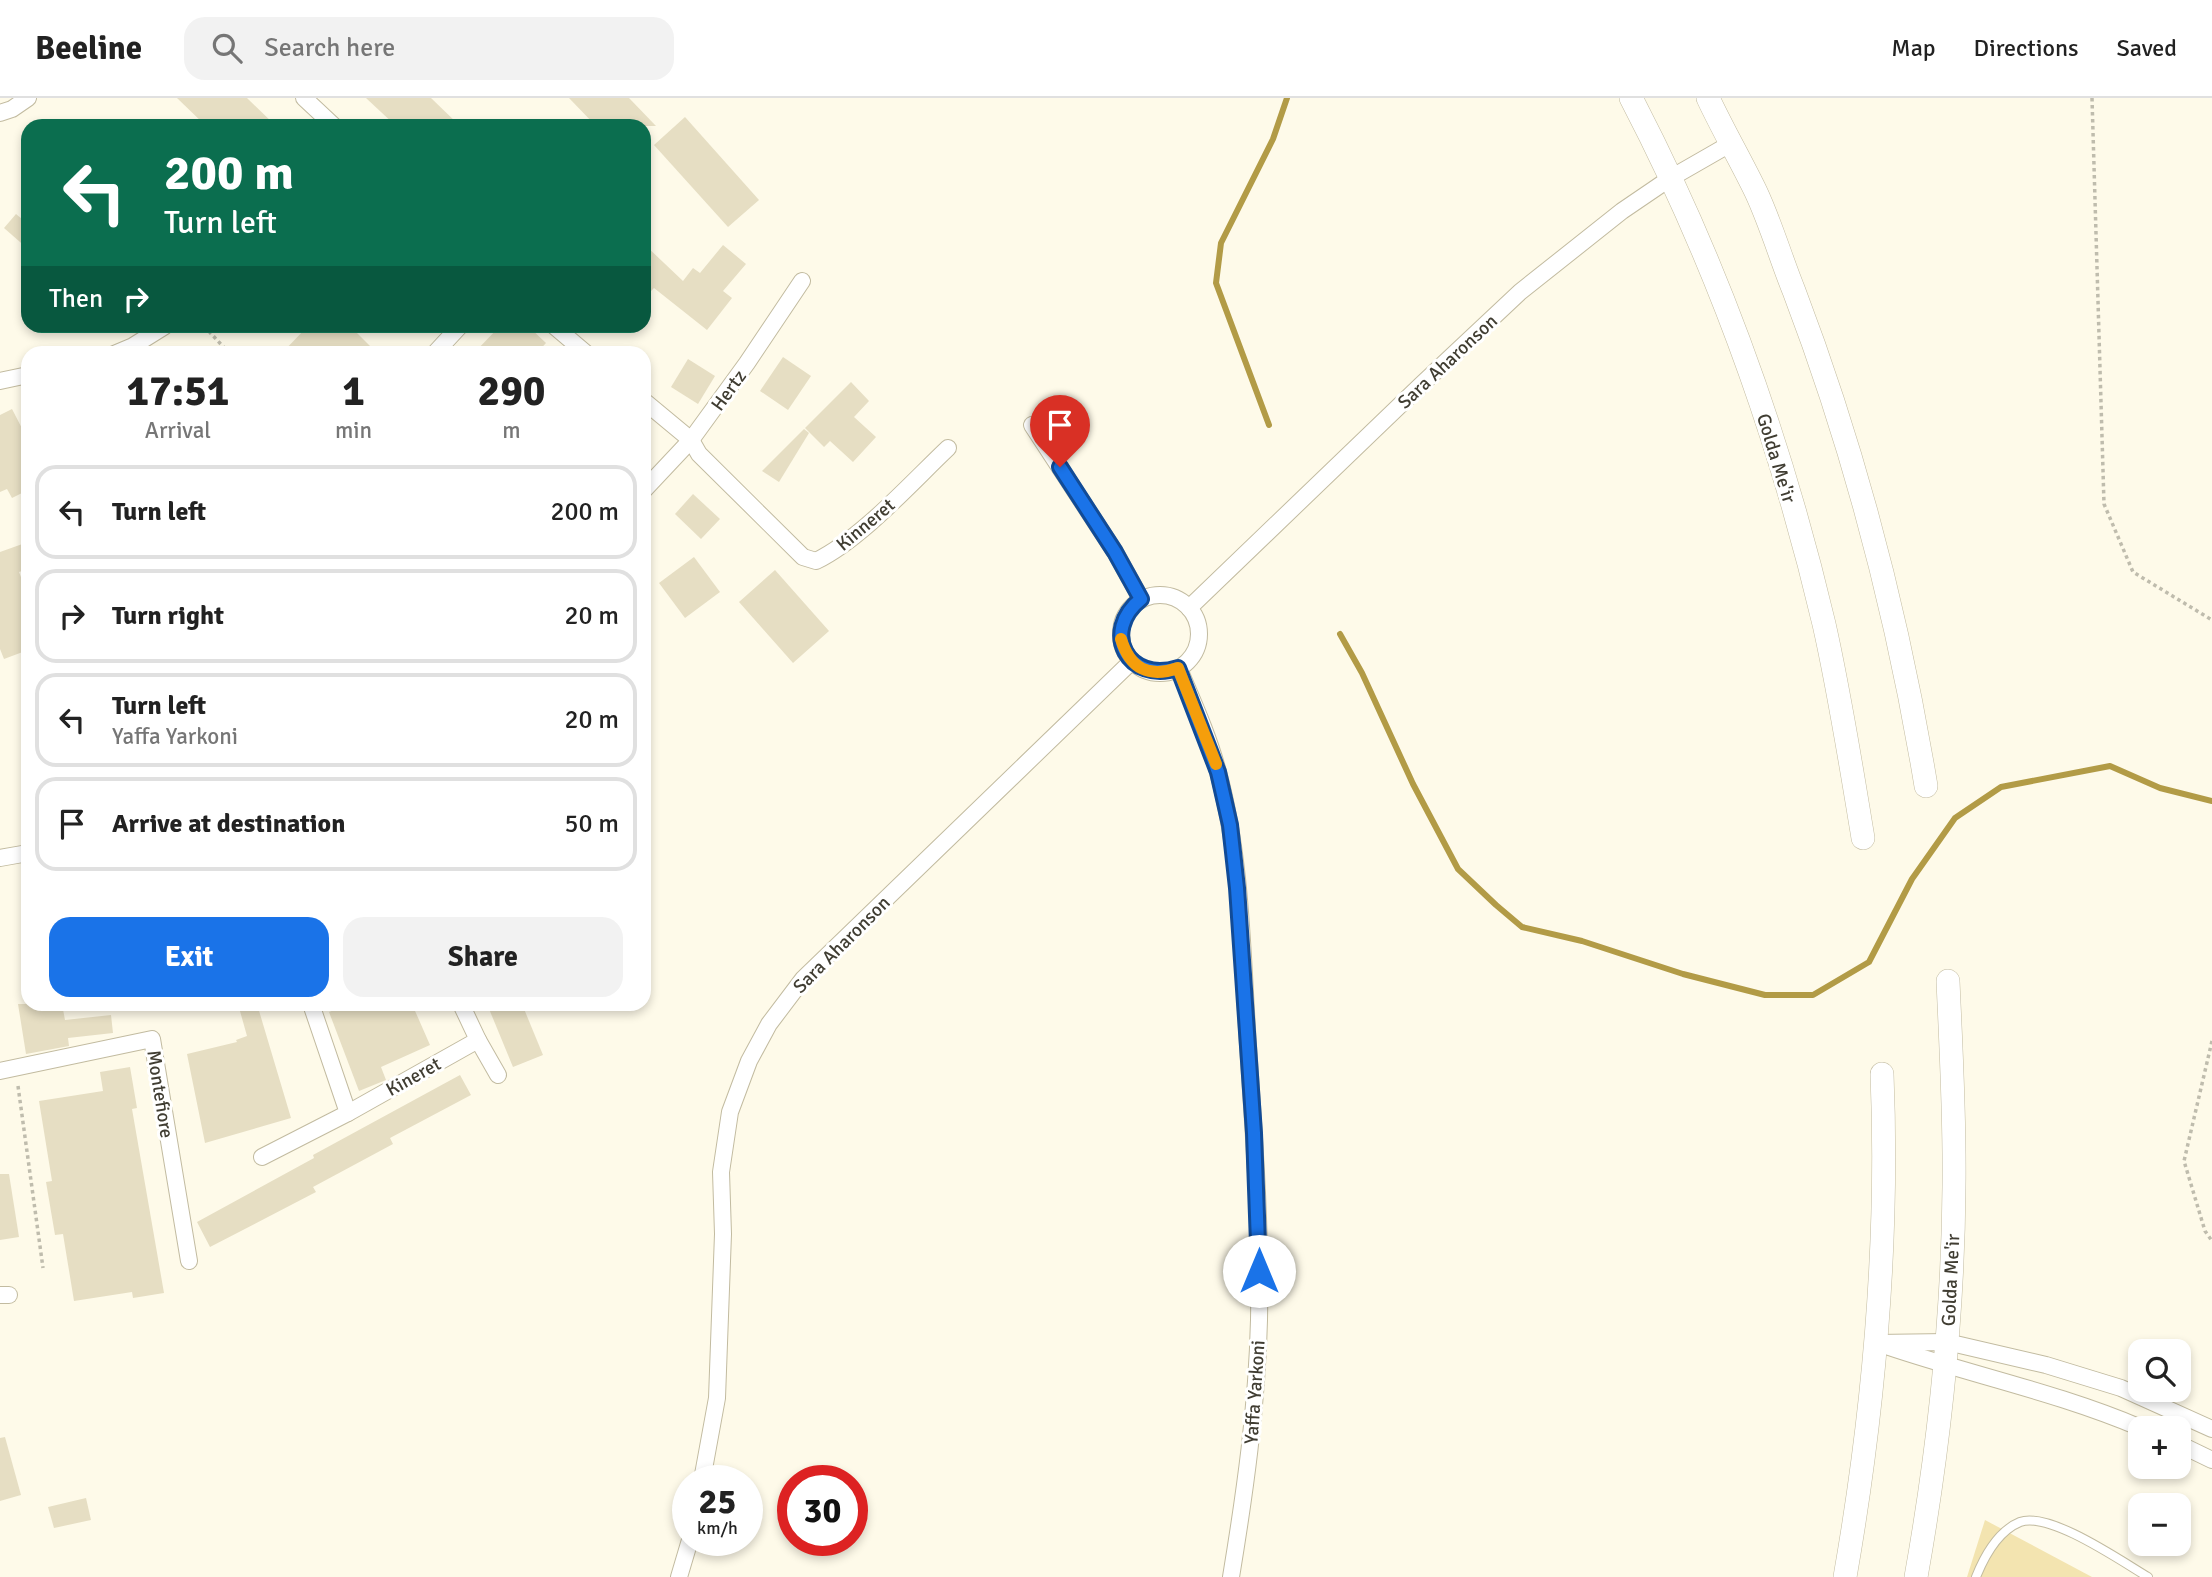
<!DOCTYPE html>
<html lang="en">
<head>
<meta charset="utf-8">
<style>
  :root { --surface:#fff; --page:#f2f2f2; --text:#222; --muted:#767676; --line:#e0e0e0; --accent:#1a73e8 }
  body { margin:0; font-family:Signika,sans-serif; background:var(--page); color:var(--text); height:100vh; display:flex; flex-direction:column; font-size:26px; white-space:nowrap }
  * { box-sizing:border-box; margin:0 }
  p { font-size:23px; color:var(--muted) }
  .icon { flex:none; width:38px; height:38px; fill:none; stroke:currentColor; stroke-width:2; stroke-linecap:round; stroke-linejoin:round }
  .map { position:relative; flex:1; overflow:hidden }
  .panel { position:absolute; left:21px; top:248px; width:630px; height:665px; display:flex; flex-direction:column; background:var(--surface); border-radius:21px; box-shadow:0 4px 10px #0003 }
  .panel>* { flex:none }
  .guide { position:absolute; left:21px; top:21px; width:630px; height:214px; border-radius:21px; box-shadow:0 4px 10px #0003; background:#0b6e4f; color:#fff; overflow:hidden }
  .controls { position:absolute; left:2128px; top:1241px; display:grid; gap:14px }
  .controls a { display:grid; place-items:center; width:63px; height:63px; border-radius:14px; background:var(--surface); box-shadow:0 4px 10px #0003; font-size:35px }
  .speed { position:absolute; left:672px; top:1367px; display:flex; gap:14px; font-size:35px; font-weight:700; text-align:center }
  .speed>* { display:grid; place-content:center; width:91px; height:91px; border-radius:50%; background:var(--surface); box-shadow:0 4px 10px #0003; line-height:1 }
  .speed small { font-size:18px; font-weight:400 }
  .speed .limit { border:10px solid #d22; background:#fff; color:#111 }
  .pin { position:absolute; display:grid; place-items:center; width:60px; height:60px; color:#fff; margin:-72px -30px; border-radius:50% 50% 50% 0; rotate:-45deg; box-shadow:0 0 7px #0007 }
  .pin .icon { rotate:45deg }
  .me { position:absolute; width:77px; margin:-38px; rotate:0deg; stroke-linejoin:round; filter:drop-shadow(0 0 5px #0008) }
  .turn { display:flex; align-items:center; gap:24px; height:147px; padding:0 28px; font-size:32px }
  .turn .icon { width:91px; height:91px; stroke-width:2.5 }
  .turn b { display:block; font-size:49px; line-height:60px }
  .then { display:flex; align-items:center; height:66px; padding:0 28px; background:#0003; gap:14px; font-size:26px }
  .eta { display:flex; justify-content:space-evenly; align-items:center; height:119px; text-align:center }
  .eta b { font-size:42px; font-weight:800; line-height:49px }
  .button { display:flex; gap:14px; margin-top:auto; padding:14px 28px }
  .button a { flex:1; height:80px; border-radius:21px; background:var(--accent); color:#fff; font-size:28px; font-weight:800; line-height:80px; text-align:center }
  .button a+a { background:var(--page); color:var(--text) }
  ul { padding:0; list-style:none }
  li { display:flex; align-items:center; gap:21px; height:94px; margin:0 14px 10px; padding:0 14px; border:4px solid var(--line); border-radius:21px }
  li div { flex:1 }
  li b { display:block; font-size:26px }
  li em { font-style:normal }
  header { display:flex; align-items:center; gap:42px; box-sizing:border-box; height:98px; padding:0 35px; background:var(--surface); border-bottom:2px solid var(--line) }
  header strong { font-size:33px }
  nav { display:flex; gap:38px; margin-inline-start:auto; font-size:24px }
  .search { width:490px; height:63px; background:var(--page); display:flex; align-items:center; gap:18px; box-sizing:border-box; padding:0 24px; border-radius:21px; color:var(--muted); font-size:26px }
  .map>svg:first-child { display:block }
</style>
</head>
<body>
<header>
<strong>Beeline</strong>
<div class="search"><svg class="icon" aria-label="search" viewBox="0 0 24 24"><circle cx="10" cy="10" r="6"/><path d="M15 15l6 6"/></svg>Search here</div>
<nav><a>Map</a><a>Directions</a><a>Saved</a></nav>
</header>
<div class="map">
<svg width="2212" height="1479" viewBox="0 0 2212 1479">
  <rect width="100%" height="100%" fill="#fefae9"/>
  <path fill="#f3e4b0" d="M1985 1422 2092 1479H1967Z"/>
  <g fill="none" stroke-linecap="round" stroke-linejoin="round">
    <g stroke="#b29b46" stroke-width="6">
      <path d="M1269 327 1216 185 1221 145 1273 41 1287 0"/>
      <path d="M1340 536 1362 575 1413 686 1458 771 1496 807 1522 829 1582 843 1683 876 1765 897H1813L1869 864 1912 781 1955 720 2001 689 2110 668 2160 690 2212 703"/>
    </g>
  </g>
  <g fill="#e6dec3">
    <path d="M177 0H247L276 28H206Z"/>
    <path d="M366 0H431L460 28H396Z"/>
    <path d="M569 0H629L656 28H596Z"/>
    <path d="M685 19 759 102 728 129 654 47Z"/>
    <path d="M16 116 28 126V151L4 130Z"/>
    <path d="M644 146 683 183 693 170 700 175 723 147 746 166 723 193 732 200 707 232 654 190 644 200Z"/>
    <path d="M308 228H350L378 256H281Z"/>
    <path d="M500 228H528L546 245 536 256H473Z"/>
    <path d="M783 259 811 278 788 312 760 293Z"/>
    <path d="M688 261 715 278 698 306 671 289Z"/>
    <path d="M851 284 869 303 854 319 876 339 853 364 830 343 824 349 805 330Z"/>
    <path d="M12 311 28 342V392L12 400 7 391 0 394V317Z"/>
    <path d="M804 331 809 335 779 384 762 373Z"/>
    <path d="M693 396 720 421 701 441 675 416Z"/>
    <path d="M28 444V471L19 474 28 497V552L4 561 0 551V454Z"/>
    <path d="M694 459 720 494 685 520 659 485Z"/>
    <path d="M775 472 829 533 793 565 739 504Z"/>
    <path d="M18 906H62L65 922 111 917 113 935 68 940 69 948 26 956Z"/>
    <path d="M238 906H257L291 1020 205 1045 187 956 237 944 236 942 247 938Z"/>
    <path d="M349 906H412L430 947 381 969 386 982 359 993 329 914Z"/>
    <path d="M487 906H522L543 957 513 969Z"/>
    <path d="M130 969 137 1010 132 1011 164 1195 133 1200 132 1194 74 1203 63 1136 55 1137 46 1084 52 1083 39 1003 103 993 100 974Z"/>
    <path d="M460 977 471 997 390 1040 393 1046 313 1089 316 1094 210 1149 197 1124 314 1060 313 1057Z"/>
    <path d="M0 1076H9L19 1139 0 1142Z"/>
    <path d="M5 1339 21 1397 0 1403V1340Z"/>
    <path d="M86 1400 91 1422 54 1430 48 1409Z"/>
  </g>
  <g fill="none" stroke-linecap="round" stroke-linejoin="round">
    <g stroke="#c2bba0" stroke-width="10">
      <path id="service" d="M1976 1479C1984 1459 1998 1433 2020 1424 2049 1413 2121 1463 2148 1479"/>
    </g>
    <g stroke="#c2bba0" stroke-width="18">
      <g id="minor">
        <path d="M304 0 334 28"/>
        <path d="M0 15 12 11 28 0"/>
        <path d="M554 228 587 256"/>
        <path d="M114 256 133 248 165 228"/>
        <path d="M434 256 460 228"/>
        <path d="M0 283 28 277"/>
        <path d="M644 303 691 342 699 356 803 459 816 463C861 441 911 385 948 350"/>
        <path d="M1032 327 1115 454 1141 501"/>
        <path d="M644 392 691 342 747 265 802 183"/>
        <circle cx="1160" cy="536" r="39"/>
        <path d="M1189 510 1421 287 1520 194 1622 113 1669 81 1730 46"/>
        <path d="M1179 571C1193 604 1209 639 1218 674 1242 762 1242 857 1248 947 1254 1038 1261 1130 1259 1222 1257 1309 1245 1394 1231 1479"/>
        <path d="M0 760 28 755"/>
        <path d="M478 942 498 977"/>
        <path d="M0 973 152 941 189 1163"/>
        <path d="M348 1015 478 942 461 906"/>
        <path d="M262 1059 348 1015 311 906"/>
        <path d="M0 1197H9"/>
        <path d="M1876 1245 1947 1244 2046 1267 2121 1290 2212 1331"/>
        <path d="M1889 1249C1972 1277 2059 1295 2141 1330"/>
        <path d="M2179 1346 2212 1362"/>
        <path d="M702 1382 717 1300 723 1136 721 1074 730 1014 749 963 769 926 803 881 1132 563"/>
        <path d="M679 1479 690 1442"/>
      </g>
    </g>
    <g stroke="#c2bba0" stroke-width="24">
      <g id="secondary">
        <path d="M1631 0C1717 165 1781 344 1824 526 1840 597 1851 668 1863 740"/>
        <path d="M1708 0C1723 32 1741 63 1756 94 1771 126 1781 161 1794 193 1855 353 1898 519 1926 688"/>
        <path d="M1845 1479C1874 1313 1889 1145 1882 976"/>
        <path d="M1916 1479C1939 1350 1953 1220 1954 1089 1955 1020 1951 951 1948 883"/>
      </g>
    </g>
    <g stroke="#bfbcad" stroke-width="3.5" stroke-dasharray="3.5 3.5" stroke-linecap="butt">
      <path d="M2092 0 2104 406 2133 474 2212 522"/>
      <path d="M204 228 230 256"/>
      <path d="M2212 943 2184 1063 2205 1133 2212 1143"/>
      <path d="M18 988 43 1170"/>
    </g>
    <use href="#service" stroke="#fff" stroke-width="8"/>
    <use href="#minor" stroke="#fff" stroke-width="16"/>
    <use href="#secondary" stroke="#fff" stroke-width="23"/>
  </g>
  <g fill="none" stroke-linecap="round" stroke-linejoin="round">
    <g stroke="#114b97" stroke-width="18">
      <path id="route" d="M1060 369 1115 454 1141 501C1100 534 1128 586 1178 570L1218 674 1230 727 1237 790 1254 1035 1259 1173"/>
    </g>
    <use href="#route" stroke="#1a73e8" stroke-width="12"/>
    <path stroke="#f59e0b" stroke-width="12" d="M1121 541C1130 571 1149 580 1178 570L1216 666"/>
  </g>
  <g text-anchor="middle" stroke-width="6" stroke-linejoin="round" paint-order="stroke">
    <g font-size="19" fill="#403d32" stroke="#fff">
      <text transform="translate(1447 263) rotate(-43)" y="7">Sara Aharonson</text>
      <text transform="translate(728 292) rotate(-54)" y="7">Hertz</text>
      <text transform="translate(1777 360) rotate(73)" y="7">Golda Me'ir</text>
      <text transform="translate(865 426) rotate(-40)" y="7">Kinneret</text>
      <text transform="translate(841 846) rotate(-45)" y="7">Sara Aharonson</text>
      <text transform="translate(413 978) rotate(-29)" y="7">Kineret</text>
      <text transform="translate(161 996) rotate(81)" y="7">Montefiore</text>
      <text transform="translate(1950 1182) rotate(-87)" y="7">Golda Me'ir</text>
      <text transform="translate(1254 1294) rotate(-86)" y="7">Yaffa Yarkoni</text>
    </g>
  </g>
</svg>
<div class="controls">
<a><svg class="icon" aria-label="search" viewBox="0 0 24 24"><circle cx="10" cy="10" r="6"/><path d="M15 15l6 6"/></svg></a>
<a>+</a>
<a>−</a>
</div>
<div class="speed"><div>25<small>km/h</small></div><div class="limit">30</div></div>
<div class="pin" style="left:1060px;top:369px;background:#d93025"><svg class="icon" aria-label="arrive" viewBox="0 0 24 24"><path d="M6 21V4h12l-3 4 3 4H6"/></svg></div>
<svg class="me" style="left:1259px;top:1173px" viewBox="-20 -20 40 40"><circle r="19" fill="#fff"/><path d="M0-13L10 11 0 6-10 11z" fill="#1a73e8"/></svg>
<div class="guide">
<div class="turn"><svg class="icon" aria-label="left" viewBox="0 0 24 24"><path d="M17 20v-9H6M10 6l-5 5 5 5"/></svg><div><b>200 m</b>Turn left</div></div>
<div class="then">Then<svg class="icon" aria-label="right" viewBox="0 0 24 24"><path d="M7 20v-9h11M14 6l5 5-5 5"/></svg></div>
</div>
<section class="panel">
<div class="eta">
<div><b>17:51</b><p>Arrival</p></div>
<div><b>1</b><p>min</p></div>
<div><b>290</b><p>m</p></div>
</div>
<ul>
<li><svg class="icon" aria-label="left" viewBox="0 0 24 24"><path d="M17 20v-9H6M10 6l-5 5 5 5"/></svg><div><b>Turn left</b></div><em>200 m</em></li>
<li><svg class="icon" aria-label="right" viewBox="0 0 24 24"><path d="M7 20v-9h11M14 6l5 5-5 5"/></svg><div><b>Turn right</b></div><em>20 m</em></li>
<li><svg class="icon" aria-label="left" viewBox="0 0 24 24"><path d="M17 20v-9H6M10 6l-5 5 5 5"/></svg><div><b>Turn left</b><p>Yaffa Yarkoni</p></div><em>20 m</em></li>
<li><svg class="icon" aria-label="arrive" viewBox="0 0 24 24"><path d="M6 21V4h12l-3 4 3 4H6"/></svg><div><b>Arrive at destination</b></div><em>50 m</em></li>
</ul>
<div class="button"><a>Exit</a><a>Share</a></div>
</section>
</div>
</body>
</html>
